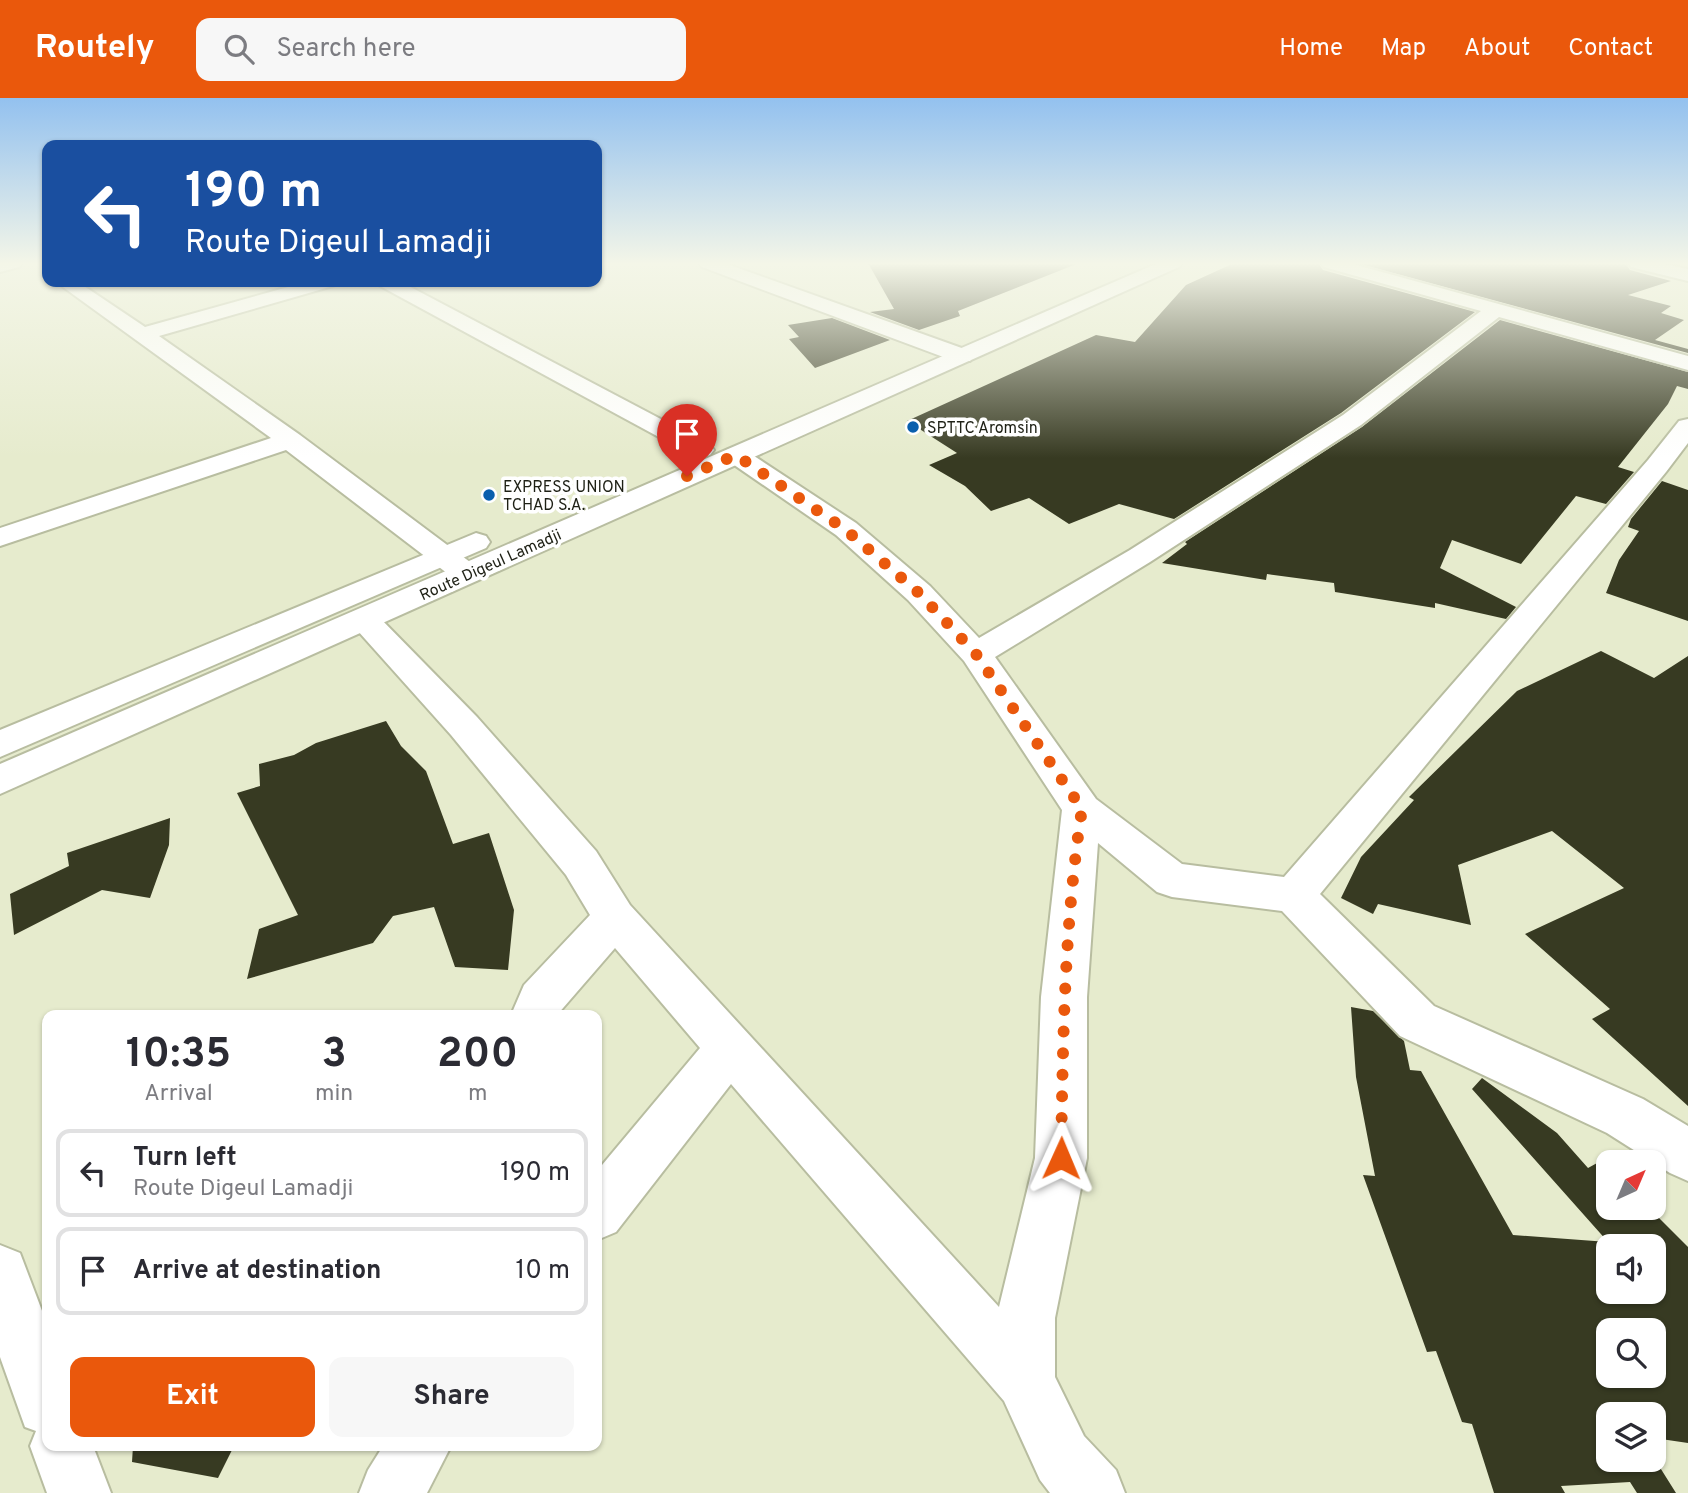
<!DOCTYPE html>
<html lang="en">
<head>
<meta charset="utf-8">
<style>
  :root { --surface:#fff; --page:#f7f7f7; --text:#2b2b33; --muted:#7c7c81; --line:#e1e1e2; --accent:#ea580c }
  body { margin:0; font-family:Overpass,sans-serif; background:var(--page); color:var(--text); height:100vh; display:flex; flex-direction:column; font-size:26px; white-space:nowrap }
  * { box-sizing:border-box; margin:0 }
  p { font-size:23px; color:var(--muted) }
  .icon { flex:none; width:38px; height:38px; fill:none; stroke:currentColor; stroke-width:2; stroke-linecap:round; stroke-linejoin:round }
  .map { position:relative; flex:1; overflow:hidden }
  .panel { position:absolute; left:42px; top:912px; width:560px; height:441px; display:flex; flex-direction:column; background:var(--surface); border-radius:14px; box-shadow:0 2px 5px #0004 }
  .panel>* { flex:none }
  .hud { position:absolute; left:42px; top:42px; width:560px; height:147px; border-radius:14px; box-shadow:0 2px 5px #0004; background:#1a4fa0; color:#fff; overflow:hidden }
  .needle { width:46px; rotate:44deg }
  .controls { position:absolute; left:1596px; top:1052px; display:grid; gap:14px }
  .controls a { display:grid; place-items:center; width:70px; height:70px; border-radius:14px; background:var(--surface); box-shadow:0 2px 5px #0004; font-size:35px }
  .pin { position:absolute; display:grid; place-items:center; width:60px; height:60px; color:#fff; margin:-72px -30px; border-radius:50% 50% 50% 0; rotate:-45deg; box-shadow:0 0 7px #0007 }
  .pin .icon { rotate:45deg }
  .me { position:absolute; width:77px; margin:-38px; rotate:1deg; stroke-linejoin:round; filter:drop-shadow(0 0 5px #0008) }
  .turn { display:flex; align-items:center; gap:24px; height:147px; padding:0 28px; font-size:32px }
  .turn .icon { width:91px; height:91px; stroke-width:2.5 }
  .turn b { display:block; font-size:49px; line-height:60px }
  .eta { display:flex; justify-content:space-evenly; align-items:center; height:119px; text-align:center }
  .eta b { font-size:42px; font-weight:700; line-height:49px }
  .primary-button { display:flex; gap:14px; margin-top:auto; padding:14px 28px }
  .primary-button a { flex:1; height:80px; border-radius:14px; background:var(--accent); color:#fff; font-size:28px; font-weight:700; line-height:80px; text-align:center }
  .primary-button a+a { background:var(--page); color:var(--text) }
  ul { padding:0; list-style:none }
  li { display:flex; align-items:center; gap:21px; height:88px; margin:0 14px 10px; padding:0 14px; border:4px solid var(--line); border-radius:14px }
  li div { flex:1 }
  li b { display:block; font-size:26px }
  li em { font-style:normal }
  header { display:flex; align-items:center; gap:42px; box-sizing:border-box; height:98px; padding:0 35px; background:var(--accent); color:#fff }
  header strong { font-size:33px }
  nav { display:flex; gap:38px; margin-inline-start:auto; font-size:24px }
  .search { width:490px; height:63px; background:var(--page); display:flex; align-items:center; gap:18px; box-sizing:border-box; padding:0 24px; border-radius:14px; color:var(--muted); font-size:26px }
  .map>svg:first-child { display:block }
</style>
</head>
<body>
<header>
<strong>Routely</strong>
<div class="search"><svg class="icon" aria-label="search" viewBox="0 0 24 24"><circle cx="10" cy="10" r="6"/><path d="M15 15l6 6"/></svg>Search here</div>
<nav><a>Home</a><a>Map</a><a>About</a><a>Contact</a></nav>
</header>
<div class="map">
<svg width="1688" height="1395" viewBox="0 0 1688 1395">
  <rect width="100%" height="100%" fill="#e6ebcd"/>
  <g fill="#373a22" fill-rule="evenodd">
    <path d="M868 165H1079L958 213 960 218 919 232 870 214 894 211Z"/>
    <path d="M1234 165H1318L1323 172 1475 214 1341 315 1174 421 1119 406 1069 426 1029 400 991 413 965 388 929 367 957 355 907 323 1096 237 1135 244 1186 187Z"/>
    <path d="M1357 165H1625L1630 172 1671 183 1628 197 1671 208 1661 215 1684 222 1655 242 1688 251V255Z"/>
    <path d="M832 220 890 242 815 270 789 241 799 239 788 227Z"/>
    <path d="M1500 222 1688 274V291L1677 288 1668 306 1618 369 1634 374 1606 406 1576 398 1521 466 1452 442 1440 470 1516 509 1506 521 1435 505V510L1335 494 1334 485 1267 476 1266 482 1162 465 1187 446 1185 444 1362 329Z"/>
    <path d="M1662 383 1688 392V523L1606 495 1619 462 1639 433 1628 429 1631 421Z"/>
    <path d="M1601 553 1654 580 1688 558V1008L1592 921 1610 911 1525 836 1624 790 1552 733 1458 767 1471 827 1378 806 1373 816 1341 800 1361 759 1414 702 1409 699 1517 593Z"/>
    <path d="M386 623 401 648 426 673 453 746 489 735 514 812 508 872 455 869 434 809 393 818 373 845 247 881 259 831 298 817 237 695 260 688 259 666 294 657 316 645Z"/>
    <path d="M170 720 169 747 150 800 102 792 14 837 10 796 69 768 67 755Z"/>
    <path d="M1351 909 1373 913 1404 943 1410 972 1421 973 1513 1137 1608 1144 1472 991 1482 980 1557 1035 1588 1070 1608 1059V1110H1649L1688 1149V1345L1654 1340V1316H1608V1362L1654 1360 1676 1395H1637L1630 1384 1561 1388 1565 1395H1494L1472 1326 1462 1324 1436 1253 1427 1254 1363 1077 1375 1078 1356 979ZM1608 1148H1654V1194H1608ZM1608 1232H1654V1278H1608Z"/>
    <path d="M133 1348H234L218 1380 132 1364Z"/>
  </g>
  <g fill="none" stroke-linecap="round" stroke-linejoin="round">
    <g stroke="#b8bda0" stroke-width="4">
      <g id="minor">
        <path d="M0 165H22L19 169 0 174Z"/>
        <path d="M699 165H724L970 253 973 258 970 263H954L702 169Z"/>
        <path d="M1321 165H1349L1688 258V272L1499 219 1361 327 1150 464 995 559 1096 701 1182 766 1284 779 1648 362 1679 323 1688 321V345L1666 374 1320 796 1434 908 1643 1001 1688 1028V1083L1670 1075 1607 1035 1400 938 1282 813 1172 799 1157 794 1098 745 1087 899V1060L1055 1220V1279L1084 1338 1116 1372 1125 1395H1050L1040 1382 1004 1303 731 986 616 1134 597 1142V1073L700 950 615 850 557 917H511L524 887 590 817 566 777 451 637 349 523 354 516 365 513 376 516 477 619 596 753 630 807 999 1209 1035 1060 1041 899 1062 712 964 563 908 502 836 437 727 362 723 357 727 352 736 349 745 352 856 425 930 488 979 540 1130 452 1343 317 1481 213 1324 169Z"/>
        <path d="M1628 165H1659L1688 171V183L1631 169Z"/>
        <path d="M56 184H78L145 229 306 184H335L333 188 159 238 300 337 478 470 482 476 478 482 467 485 456 482 286 352 0 448V430L271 340Z"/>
        <path d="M377 184H401L710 347 714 352 710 357 701 360 692 357 380 188Z"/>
        <path d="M0 1147 20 1155 47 1226V1348H93L111 1395H47L30 1348 36 1333 25 1329 0 1259Z"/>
        <path d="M383 1348H451L427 1395H359L368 1372Z"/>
      </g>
    </g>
    <g stroke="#b8bda0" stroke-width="4">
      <g id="secondary">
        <path d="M1158 165H1182L1179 169 0 696V666Z"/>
        <path d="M476 435 486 438 490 444 486 450 0 659V632Z"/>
      </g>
    </g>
    <use href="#minor" fill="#fff" fill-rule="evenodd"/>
    <use href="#secondary" fill="#fff" fill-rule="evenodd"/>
  </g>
  <linearGradient id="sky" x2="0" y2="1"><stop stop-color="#93c1ef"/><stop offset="0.46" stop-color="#f4f6e8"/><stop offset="1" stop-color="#f4f6e8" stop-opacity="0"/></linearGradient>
  <rect width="1688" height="360" fill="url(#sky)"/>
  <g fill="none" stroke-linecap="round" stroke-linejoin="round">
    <path stroke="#ea580c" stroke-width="12" stroke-dasharray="0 21.6" d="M687 378 736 357 846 432 919 495 976 556 1082 711C1064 826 1063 943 1061 1060"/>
  </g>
  <g fill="#095fad" stroke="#fff" stroke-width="2.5">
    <circle cx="913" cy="329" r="7"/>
    <circle cx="489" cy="397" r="7"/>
  </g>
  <g text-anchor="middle" stroke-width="7" stroke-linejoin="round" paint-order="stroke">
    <g font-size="16" fill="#1e2015" stroke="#fff" text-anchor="start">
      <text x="927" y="335">SPTTC Aromsin</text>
      <text x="503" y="394">EXPRESS UNION<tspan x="503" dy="18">TCHAD S.A.</tspan></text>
    </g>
    <g font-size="16" fill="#1e2015" stroke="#fff">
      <text transform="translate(490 466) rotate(-24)" y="6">Route Digeul Lamadji</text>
    </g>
  </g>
</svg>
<div class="controls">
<a><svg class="needle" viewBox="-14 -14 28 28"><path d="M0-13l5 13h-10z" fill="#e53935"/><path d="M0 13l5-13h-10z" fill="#7c7c81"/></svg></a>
<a><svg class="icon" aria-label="sound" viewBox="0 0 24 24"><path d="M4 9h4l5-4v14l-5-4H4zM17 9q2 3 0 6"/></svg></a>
<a><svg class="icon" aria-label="search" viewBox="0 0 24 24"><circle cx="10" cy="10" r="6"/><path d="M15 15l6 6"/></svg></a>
<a><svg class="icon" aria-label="layers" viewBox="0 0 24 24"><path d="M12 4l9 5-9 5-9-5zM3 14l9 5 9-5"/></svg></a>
</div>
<div class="pin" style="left:687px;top:378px;background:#d93025"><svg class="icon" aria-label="arrive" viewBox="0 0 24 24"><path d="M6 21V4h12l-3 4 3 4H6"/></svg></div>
<svg class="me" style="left:1061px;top:1060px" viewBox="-20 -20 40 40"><path d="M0-17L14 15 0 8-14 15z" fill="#ea580c" stroke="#fff" stroke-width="4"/></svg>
<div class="hud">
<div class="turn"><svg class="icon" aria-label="left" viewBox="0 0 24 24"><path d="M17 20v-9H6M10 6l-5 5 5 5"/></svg><div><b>190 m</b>Route Digeul Lamadji</div></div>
</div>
<section class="panel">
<div class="eta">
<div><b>10:35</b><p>Arrival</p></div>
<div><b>3</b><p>min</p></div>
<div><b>200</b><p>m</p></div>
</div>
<ul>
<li><svg class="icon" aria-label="left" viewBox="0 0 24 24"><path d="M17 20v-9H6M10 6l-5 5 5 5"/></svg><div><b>Turn left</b><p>Route Digeul Lamadji</p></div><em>190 m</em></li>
<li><svg class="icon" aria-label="arrive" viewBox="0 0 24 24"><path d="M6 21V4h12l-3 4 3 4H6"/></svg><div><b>Arrive at destination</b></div><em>10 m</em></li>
</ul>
<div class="primary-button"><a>Exit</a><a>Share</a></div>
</section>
</div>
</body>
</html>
